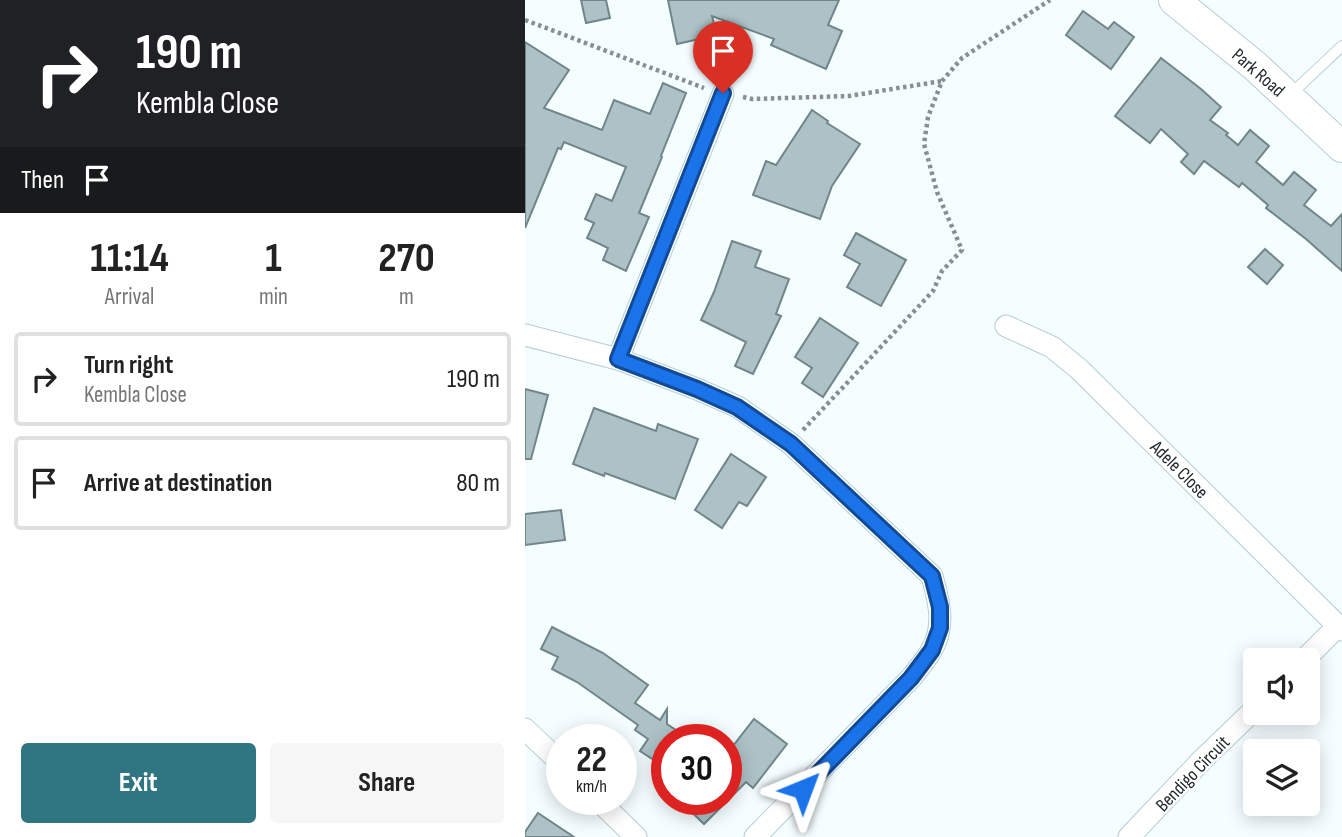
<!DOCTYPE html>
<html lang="en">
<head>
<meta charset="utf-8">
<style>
  :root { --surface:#fff; --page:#f6f6f6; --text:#222; --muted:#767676; --line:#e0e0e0; --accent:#2f7682 }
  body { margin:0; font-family:"Sofia Sans Condensed",sans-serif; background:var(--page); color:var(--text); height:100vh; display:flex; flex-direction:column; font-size:26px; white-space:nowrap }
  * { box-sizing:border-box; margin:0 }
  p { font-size:23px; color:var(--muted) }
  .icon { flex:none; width:38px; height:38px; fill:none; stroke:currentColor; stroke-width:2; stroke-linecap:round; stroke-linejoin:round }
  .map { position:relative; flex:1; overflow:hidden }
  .side { display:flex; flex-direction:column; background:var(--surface); width:525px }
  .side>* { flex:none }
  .top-card { background:#202124; color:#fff; overflow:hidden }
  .controls { position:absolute; left:718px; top:648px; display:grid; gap:14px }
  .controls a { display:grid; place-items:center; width:77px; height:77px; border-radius:7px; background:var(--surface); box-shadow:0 4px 18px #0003; font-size:35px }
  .speed { position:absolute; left:21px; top:724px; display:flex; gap:14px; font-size:35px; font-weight:700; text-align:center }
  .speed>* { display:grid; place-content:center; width:91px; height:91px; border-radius:50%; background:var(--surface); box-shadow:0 4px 18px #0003; line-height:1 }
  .speed small { font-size:18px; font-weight:400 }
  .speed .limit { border:10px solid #d22; background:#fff; color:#111 }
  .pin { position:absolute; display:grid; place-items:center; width:60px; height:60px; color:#fff; margin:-72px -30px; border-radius:50% 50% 50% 0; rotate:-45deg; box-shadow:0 0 7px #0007 }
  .pin .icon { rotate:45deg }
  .me { position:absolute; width:77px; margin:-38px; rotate:44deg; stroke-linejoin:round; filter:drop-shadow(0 0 5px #0008) }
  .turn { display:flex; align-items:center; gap:24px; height:147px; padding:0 21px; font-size:32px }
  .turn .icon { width:91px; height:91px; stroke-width:2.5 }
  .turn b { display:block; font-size:49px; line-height:60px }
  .then { display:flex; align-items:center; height:66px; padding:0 21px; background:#0003; gap:14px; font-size:26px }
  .eta { display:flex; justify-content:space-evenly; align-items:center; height:119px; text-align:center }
  .eta b { font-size:42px; font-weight:700; line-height:49px }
  .primary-button { display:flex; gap:14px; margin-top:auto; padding:14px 21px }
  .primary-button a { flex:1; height:80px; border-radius:7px; background:var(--accent); color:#fff; font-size:28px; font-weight:700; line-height:80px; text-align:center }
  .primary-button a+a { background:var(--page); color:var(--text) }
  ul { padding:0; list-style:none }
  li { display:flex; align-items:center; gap:21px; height:94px; margin:0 14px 10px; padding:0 7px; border:4px solid var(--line); border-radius:7px }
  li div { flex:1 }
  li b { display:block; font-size:26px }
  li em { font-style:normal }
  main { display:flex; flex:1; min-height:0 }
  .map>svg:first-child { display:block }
</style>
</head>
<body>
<main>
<section class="side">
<div class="top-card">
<div class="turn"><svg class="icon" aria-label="right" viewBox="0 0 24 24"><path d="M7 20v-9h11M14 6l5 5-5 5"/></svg><div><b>190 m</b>Kembla Close</div></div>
<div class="then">Then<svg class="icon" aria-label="arrive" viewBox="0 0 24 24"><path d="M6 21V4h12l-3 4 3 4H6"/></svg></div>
</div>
<div class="eta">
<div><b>11:14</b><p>Arrival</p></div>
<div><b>1</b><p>min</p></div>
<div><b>270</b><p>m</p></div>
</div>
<ul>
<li><svg class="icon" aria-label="right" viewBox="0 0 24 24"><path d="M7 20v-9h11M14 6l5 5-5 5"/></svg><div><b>Turn right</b><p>Kembla Close</p></div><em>190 m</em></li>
<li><svg class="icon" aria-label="arrive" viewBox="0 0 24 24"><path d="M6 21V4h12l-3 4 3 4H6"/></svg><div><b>Arrive at destination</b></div><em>80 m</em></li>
</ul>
<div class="primary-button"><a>Exit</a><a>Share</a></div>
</section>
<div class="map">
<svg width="817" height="837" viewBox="0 0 817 837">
  <rect width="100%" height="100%" fill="#f4fdff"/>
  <g fill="#acc2c7" stroke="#708689" stroke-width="2">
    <path d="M56 0H81L85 18 61 23Z"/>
    <path d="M143 0H314L303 25 317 31 301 69 246 45 249 39 187 16 192 35 152 44Z"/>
    <path d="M558 11 583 29 589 22 609 37 586 69 541 35Z"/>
    <path d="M0 42 44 70 19 108 77 130 89 100 125 114 138 83 161 93 136 156 137 157 114 213 124 217 101 271 78 260 83 248 62 238 69 223 60 219 71 194 87 201 101 167 39 142 36 149 33 148 0 228Z"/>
    <path d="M636 58 676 89 696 107 685 120 703 133 701 135 713 145 725 130 744 146 731 162 758 185 769 172 791 190 779 205 806 226 817 214V271L781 239 741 208 743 205 717 183 714 187 679 161 669 174 656 162 663 154 636 129 625 143 590 116Z"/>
    <path d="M287 110 303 121 302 123 335 144 307 186 295 219 228 195 241 161 251 165Z"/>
    <path d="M331 233 381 260 356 306 322 287 335 264 319 255Z"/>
    <path d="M207 241 236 251 230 267 264 279 251 314 256 316 228 374 210 366 221 342 176 320 189 292Z"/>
    <path d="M740 249 758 265 742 284 723 267Z"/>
    <path d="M295 318 333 343 298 397 277 383 287 368 270 357Z"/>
    <path d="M0 389 23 395 6 459H0Z"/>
    <path d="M69 408 131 431 133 424 173 439 150 499 80 473 79 476 48 464Z"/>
    <path d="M206 454 241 477 222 506 214 502 197 528 170 510Z"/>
    <path d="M36 510 40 540 0 545V514Z"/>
    <path d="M27 627 78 653 123 685 110 703 135 720 142 709V724L166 740H142V753L135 764 115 751 123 739 110 730 113 725 52 682 27 669 33 657 16 649Z"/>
    <path d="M229 719 262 744 228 788 221 782 179 824 154 800H201V755Z"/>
    <path d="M13 813 49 837H0V832Z"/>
  </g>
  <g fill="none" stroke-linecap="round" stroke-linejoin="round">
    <g stroke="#b7ced2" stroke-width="12">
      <path id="lane" d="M765 95 817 46"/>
    </g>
    <g stroke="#b7ced2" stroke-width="23">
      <g id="street">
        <path d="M481 326 527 347 554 369 817 630"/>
        <path d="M0 335 93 359 172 389 213 407 266 444 407 576C414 602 421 626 406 651 401 660 393 669 386 678L230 837"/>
        <path d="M93 359 198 94"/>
        <path d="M779 660 813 626"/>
        <path d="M0 729 37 764"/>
        <path d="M73 800 111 837"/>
        <path d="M604 837 677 760 730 709"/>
      </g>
    </g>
    <g stroke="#b7ced2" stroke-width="32">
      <path id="secondary" d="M649 0 730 66 817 147"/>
    </g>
    <g stroke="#868f91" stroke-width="4.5" stroke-dasharray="3.5 3.5" stroke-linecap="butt">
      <path d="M0 20 179 88"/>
      <path d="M218 97 227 99 324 96 417 81"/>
      <path d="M278 430 408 291 417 271 437 250 412 192 399 144 403 117 417 81 437 58 525 0"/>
    </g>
    <use href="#lane" stroke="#fff" stroke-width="10"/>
    <use href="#street" stroke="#fff" stroke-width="21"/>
    <use href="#secondary" stroke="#fff" stroke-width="30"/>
  </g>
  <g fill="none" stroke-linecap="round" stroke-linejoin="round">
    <g stroke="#114b97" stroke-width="18">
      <path id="route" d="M198 93 93 359 172 389 212 407 266 444 407 576 415 607V628L407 650 386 678 278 789"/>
    </g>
    <use href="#route" stroke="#1a73e8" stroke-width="12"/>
  </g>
  <g text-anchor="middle" stroke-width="5" stroke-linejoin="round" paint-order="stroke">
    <g font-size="19" fill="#20292b" stroke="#fff">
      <text transform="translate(734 72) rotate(41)" y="7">Park Road</text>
      <text transform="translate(655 469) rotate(45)" y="7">Adele Close</text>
      <text transform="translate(667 773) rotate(-46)" y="7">Bendigo Circuit</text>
    </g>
  </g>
</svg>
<div class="controls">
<a><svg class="icon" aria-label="sound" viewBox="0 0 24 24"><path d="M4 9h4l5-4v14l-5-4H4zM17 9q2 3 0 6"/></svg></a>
<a><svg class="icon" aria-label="layers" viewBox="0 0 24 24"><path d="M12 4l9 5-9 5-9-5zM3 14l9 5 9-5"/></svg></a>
</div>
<div class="speed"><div>22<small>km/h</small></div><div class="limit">30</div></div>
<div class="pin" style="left:198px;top:93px;background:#d93025"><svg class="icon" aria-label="arrive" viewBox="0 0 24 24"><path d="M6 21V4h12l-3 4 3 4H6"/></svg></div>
<svg class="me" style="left:278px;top:789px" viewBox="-20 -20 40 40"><path d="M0-17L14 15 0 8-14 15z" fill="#1a73e8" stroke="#fff" stroke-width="4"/></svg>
</div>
</main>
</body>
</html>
